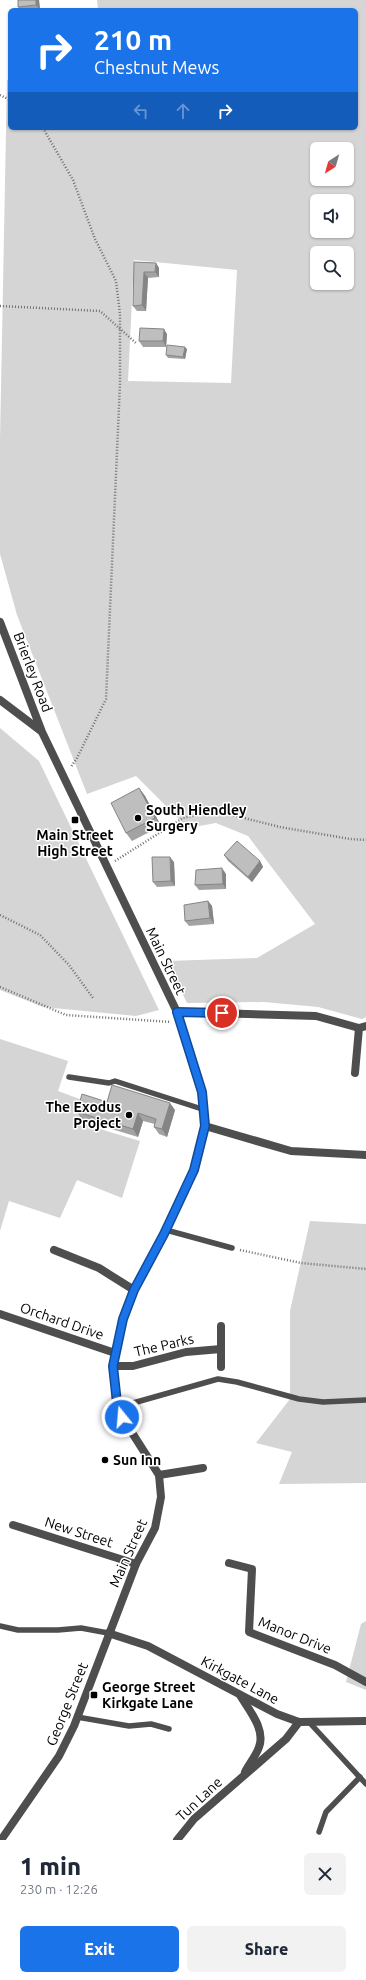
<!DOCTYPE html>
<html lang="en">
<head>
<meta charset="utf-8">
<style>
  :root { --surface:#fff; --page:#f2f2f3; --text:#1f2937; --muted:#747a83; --accent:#1a73e8 }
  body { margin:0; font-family:Ubuntu,sans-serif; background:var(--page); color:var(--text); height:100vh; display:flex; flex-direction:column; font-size:15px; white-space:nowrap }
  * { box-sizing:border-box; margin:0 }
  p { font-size:13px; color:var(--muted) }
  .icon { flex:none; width:22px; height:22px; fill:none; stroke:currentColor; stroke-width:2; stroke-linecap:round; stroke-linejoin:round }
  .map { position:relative; height:1840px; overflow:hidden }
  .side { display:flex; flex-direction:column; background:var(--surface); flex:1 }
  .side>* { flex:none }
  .top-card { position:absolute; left:8px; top:8px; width:350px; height:122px; border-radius:6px; box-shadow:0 1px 3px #0004; background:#1a73e8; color:#fff; overflow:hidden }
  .needle { width:26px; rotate:217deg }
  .buttons { position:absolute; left:310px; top:142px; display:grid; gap:8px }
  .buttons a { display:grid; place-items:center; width:44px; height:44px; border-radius:6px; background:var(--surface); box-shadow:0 1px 3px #0004; font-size:20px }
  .pin { position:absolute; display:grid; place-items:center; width:34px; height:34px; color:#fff; margin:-17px; border:2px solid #fff; border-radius:50%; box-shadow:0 1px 4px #0007 }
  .me { position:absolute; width:44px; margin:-22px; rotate:343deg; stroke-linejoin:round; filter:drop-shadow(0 0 3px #0008) }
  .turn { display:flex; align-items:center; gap:14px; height:84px; padding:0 20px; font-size:18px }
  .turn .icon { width:52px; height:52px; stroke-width:2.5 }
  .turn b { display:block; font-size:28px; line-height:34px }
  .lanes { display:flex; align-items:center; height:38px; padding:0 20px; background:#0003; justify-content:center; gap:20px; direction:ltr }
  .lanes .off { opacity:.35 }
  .round { display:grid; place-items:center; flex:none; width:42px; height:42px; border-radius:6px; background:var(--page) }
  .overview { display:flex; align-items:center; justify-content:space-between; height:68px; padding:0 20px }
  h1 { font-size:24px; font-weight:800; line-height:30px }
  .button { display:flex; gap:8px; margin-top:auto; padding:8px 20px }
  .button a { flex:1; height:46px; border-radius:6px; background:var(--accent); color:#fff; font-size:16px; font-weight:800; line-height:46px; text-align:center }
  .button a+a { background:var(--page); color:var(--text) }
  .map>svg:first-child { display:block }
</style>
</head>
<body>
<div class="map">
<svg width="366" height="1840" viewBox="0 0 366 1840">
  <rect width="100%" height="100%" fill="#fff"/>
  <g fill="#d5d5d5" fill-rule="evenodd">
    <path d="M97 0H366V1017L362 1019 318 1007 264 1002 187 1003 167 961 257 958 315 924 248 836 216 823 188 828 136 776 87 794 17 615 0 554V440L7 80 10 79V128H356V10H98ZM317 149H347V179H317ZM317 201H347V231H317ZM317 253H347V283H317ZM134 260 237 270 231 383 128 381Z"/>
    <path d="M0 728 39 761 159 1010 136 1016 43 1007 0 990Z"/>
    <path d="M0 1039 68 1061 58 1091 85 1101 80 1123 140 1141 122 1198 77 1180 60 1218 9 1201 0 1231Z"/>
    <path d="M310 1221 366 1224V1483L279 1484 292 1452 256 1443 290 1399V1311Z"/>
    <path d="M366 1621V1690L346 1682 361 1624Z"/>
  </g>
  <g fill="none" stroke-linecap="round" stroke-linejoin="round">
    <g stroke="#707070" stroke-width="2.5" stroke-dasharray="1 2" stroke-linecap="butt">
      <path d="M0 95 10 100"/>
      <path d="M43 128 73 180 95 239 116 281 120 314V384L106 699 77 758 71 767"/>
      <path d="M0 306 100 311 136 343"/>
      <path d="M115 861 183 818 216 811 280 827 350 839 366 840"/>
      <path d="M0 915 40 935 69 965 93 998"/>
      <path d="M0 987 66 1015 171 1022"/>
      <path d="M240 1250 301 1263 366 1269"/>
    </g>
    <g stroke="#4e4e4e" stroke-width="5.5">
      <path d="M69 1077 109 1083 115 1081 205 1110"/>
      <path d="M166 1230 232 1248"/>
      <path d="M119 1407 218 1379 237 1382 299 1399 323 1402 366 1400"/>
      <path d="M0 1626 18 1630H58L81 1628 108 1633"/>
      <path d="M77 1717 129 1726 151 1724 169 1729"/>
      <path d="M309 1722 366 1784"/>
      <path d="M319 1832 326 1812 360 1777"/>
    </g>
    <g stroke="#4e4e4e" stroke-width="8">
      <path d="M177 1012 316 1016 359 1028"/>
      <path d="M355 1073 359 1028 366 1026"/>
      <path d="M205 1126 291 1151 366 1155"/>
      <path d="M54 1250 99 1268 134 1290"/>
      <path d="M0 1314 115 1353"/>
      <path d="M221 1326V1367"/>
      <path d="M113 1366H133L186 1352 221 1349"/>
      <path d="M159 1475 203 1468"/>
      <path d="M13 1525 136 1564"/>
      <path d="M229 1563 252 1569 249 1632 335 1665 366 1682"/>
      <path d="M240 1695C248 1709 266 1729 259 1747 256 1756 249 1764 245 1772"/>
      <path d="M177 1840 194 1819 286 1739 299 1722"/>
    </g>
    <g stroke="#4e4e4e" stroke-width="8">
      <path d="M0 622 42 732 177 1012 202 1092 205 1126 194 1170 164 1234 134 1290 123 1319 113 1366 117 1403 122 1417 159 1475 161 1497 155 1528 136 1564 74 1726 59 1756 1 1840"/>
      <path d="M0 700 41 731"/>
      <path d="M108 1633 148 1646 277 1714 299 1722 366 1721"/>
    </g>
  </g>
  <g fill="#a3a3a3">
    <path d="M39 0 40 10H20L18 7Z"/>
    <path d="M134 262 156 263 159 268V277L148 278 146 311H137L133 306Z"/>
    <path d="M167 334 166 347H143L139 341Z"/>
    <path d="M187 349 185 359 168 358 166 355Z"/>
    <path d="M139 788 145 796 161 826 132 841 126 833Z"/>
    <path d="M224 855 260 861 263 867 252 882 228 861Z"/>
    <path d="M174 862 175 886 157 887 153 882Z"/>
    <path d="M226 874V889L199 890 195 885Z"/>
    <path d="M208 901 212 906 214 924 189 926 185 921Z"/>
    <path d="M107 1102 175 1110 167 1137 159 1134 154 1127 155 1124 143 1121 138 1137 82 1120 77 1112Z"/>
  </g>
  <g fill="#858585">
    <path d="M36 0H39L40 10 36 5Z"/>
    <path d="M156 263 159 268V277L155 272Z"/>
    <path d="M144 272 148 278 146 311 142 305Z"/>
    <path d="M164 329 167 334 166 347 163 341Z"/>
    <path d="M185 347 187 349 185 359 183 357Z"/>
    <path d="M139 788 145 796 161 826 155 818Z"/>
    <path d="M170 857 174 862 175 886 171 881Z"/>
    <path d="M260 861 263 867 252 882 248 877Z"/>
    <path d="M222 868 226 874V889L223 884Z"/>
    <path d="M208 901 212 906 214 924 210 918Z"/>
    <path d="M170 1103 175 1110 167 1137 162 1129Z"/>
    <path d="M138 1113 143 1121 138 1137 133 1129Z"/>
  </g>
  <g fill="#bebebe" stroke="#858585">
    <path d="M18 0H36V5L18 7Z"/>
    <path d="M134 262 156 263 155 272H144L142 305 133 306Z"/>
    <path d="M140 328 164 329 163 341H139Z"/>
    <path d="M167 345 185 347 183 357 166 355Z"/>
    <path d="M139 788 155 818 126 833 111 803Z"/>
    <path d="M237 841 260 861 248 877 224 855Z"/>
    <path d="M152 857H170L171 881 153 882Z"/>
    <path d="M222 868 223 884 195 885 196 870Z"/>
    <path d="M208 901 210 918 185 921 184 905Z"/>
    <path d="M112 1085 170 1103 162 1129 154 1127 156 1119 138 1113 133 1129 77 1112 82 1094 107 1102Z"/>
  </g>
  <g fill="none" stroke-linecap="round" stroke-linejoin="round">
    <g stroke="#114b97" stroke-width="10">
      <path id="route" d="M122 1417 117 1403 113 1366 123 1319 134 1290 164 1234 194 1170 205 1126 202 1092 177 1012 222 1013"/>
    </g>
    <use href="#route" stroke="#1a73e8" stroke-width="7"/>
  </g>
  <g fill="#000" stroke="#fff" stroke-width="1.5">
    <circle cx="138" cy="818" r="4"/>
    <rect x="71" y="816" width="8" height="8" rx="2"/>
    <circle cx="129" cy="1115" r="4"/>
    <circle cx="105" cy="1460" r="4"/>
    <rect x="90" y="1691" width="8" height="8" rx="2"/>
  </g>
  <g text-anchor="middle" stroke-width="3" stroke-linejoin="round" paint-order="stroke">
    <g font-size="14" fill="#000" stroke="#fff">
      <text transform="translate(33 672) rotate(69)" y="5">Brierley Road</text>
      <text transform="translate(166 961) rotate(64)" y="5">Main Street</text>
      <text transform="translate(62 1321) rotate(19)" y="5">Orchard Drive</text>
      <text transform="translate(164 1345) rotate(-13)" y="5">The Parks</text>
      <text transform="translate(79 1532) rotate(18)" y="5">New Street</text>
      <text transform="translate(128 1553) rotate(-66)" y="5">Main Street</text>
      <text transform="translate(295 1635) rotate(22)" y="5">Manor Drive</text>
      <text transform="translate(240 1680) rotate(28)" y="5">Kirkgate Lane</text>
      <text transform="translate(67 1704) rotate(-68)" y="5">George Street</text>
      <text transform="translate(199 1799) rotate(-43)" y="5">Tun Lane</text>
    </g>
    <g font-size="14" font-weight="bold" fill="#000" stroke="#fff" text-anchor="start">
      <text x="146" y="815">South Hiendley<tspan x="146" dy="16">Surgery</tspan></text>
      <text x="75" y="840" text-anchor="middle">Main Street<tspan x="75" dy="16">High Street</tspan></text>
      <text x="121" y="1112" text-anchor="end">The Exodus<tspan x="121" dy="16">Project</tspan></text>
      <text x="113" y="1465">Sun Inn</text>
      <text x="102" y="1692">George Street<tspan x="102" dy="16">Kirkgate Lane</tspan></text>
    </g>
  </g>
</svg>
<div class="buttons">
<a><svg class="needle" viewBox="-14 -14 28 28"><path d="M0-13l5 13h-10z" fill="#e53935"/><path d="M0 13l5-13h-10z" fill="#747a83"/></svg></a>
<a><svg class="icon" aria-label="sound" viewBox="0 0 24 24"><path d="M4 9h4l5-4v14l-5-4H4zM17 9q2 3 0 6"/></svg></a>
<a><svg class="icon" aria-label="search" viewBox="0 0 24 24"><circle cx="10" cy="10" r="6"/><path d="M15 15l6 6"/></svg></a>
</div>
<div class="pin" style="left:222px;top:1013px;background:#d93025"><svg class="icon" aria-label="arrive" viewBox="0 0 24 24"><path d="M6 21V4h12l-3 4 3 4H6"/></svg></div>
<svg class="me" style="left:122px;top:1417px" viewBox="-20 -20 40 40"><circle r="17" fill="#1a73e8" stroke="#fff" stroke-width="3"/><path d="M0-11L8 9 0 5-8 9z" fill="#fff"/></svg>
<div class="top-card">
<div class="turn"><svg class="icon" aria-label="right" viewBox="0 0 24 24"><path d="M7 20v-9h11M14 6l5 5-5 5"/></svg><div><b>210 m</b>Chestnut Mews</div></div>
<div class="lanes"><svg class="icon off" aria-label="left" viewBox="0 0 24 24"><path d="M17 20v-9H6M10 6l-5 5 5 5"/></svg><svg class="icon off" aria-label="ahead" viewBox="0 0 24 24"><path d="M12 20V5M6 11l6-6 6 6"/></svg><svg class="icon" aria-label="right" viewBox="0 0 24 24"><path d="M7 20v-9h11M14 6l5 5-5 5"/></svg></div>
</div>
</div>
<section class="side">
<div class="overview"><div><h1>1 min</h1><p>230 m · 12:26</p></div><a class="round"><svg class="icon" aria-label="close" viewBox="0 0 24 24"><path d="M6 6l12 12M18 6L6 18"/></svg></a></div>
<div class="button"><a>Exit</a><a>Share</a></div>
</section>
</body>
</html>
